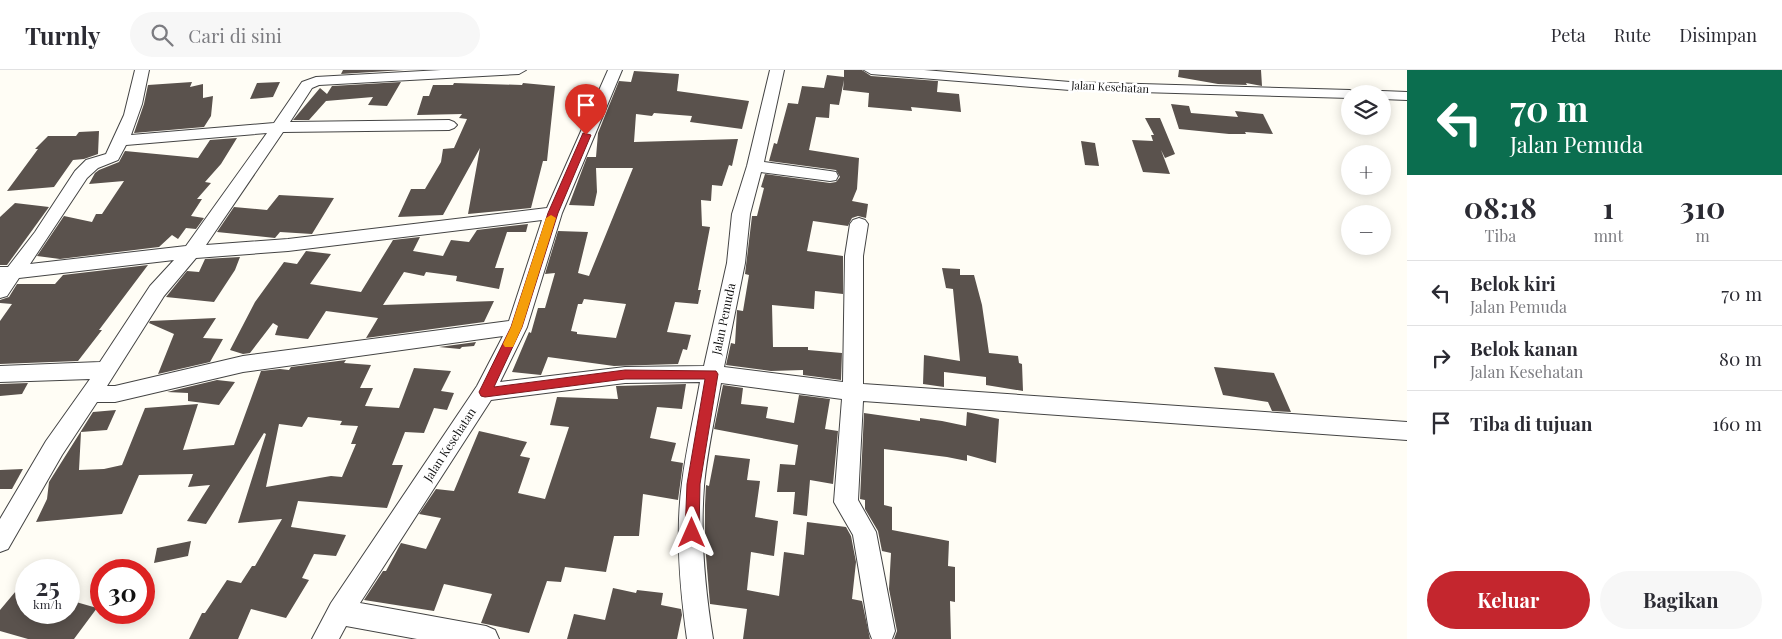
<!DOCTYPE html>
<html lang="id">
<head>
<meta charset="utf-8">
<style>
  :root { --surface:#fff; --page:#f7f7f7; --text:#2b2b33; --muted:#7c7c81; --line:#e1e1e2; --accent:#c4262e }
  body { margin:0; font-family:"Playfair Display",serif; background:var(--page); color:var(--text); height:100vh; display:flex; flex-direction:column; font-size:19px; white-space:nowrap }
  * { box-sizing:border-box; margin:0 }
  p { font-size:16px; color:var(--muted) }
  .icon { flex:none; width:28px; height:28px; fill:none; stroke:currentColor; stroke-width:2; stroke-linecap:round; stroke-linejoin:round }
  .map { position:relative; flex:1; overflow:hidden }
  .details { display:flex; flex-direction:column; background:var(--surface); width:375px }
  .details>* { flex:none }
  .banner { background:#0b6e4f; color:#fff; overflow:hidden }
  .fabs { position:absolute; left:1341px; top:15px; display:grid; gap:10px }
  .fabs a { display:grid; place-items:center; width:50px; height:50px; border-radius:50%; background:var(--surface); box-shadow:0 2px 12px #0003; font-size:25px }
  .speed { position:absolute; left:15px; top:489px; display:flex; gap:10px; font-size:25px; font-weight:700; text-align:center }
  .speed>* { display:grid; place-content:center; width:65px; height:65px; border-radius:50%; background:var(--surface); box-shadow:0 2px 12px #0003; line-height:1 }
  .speed small { font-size:12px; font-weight:400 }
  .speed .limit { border:8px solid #d22; background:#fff; color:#111 }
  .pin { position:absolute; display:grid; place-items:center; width:42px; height:42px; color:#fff; margin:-51px -21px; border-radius:50% 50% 50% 0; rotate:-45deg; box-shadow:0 0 5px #0007 }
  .pin .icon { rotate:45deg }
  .me { position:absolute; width:55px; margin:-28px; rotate:0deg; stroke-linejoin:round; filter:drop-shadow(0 0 4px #0008) }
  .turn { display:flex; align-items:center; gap:18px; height:105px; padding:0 20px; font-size:22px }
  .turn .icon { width:65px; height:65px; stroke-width:2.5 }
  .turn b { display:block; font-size:35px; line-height:42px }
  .eta { display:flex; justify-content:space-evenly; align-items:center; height:85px; text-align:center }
  .eta b { font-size:30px; font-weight:700; line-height:35px }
  .cta { display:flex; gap:10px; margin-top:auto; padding:10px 20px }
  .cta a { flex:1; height:58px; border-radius:30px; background:var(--accent); color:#fff; font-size:20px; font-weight:700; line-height:58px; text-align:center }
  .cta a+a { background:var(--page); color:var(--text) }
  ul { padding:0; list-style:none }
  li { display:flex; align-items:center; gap:15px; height:65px; padding:0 20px; border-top:1px solid var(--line) }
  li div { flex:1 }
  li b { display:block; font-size:19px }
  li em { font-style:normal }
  header { display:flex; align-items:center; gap:30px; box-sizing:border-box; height:70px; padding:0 25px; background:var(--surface); border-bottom:1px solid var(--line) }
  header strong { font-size:24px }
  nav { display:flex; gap:28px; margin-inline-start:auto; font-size:18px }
  .search { width:350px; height:45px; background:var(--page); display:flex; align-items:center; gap:12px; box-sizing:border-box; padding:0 18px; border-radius:28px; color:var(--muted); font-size:19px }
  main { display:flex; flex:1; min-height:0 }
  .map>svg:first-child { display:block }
</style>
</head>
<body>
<header>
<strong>Turnly</strong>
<div class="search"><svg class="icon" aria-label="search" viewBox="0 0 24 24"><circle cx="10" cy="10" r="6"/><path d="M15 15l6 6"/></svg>Cari di sini</div>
<nav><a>Peta</a><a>Rute</a><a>Disimpan</a></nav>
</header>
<main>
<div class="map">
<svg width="1407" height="569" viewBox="0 0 1407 569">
  <rect width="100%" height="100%" fill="#fffdf5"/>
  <g fill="#5a524d" fill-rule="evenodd">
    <path d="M343 0H404L341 4Z"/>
    <path d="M844 0H862L871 6 938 11 937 22 959 24 961 42 911 37 912 41 868 37 869 23 843 20 844 10 839 35 830 34 829 48 816 47 809 80 859 88 857 119 852 131 868 134 866 148 858 146 852 148 848 156 813 151 807 181 843 186V224L815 221 814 239 772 235 773 277H808V280L842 283 841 310 803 305V300L771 301 726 295 731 273 735 274 737 240 743 241 749 205 745 204 752 146H757L764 118 761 117 765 104 830 113 836 112 840 107 836 100 769 91 774 73 777 74 788 33 798 34 802 16 824 18 827 5 844 7Z"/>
    <path d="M1179 0H1261L1262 16 1246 13 1247 15 1218 14 1178 7Z"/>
    <path d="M634 1 679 4 677 21 749 31 742 59 690 52 692 46 654 43 652 46 636 44 634 72 738 69 732 96 729 95 722 116 712 115 711 131 701 130 702 156 710 157 698 220H701L698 234 675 232 667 262 691 265 687 280 683 279 678 294 614 296 548 287 541 305 512 302 529 262 531 263 538 238H545L555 203 545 204 558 161 588 162 578 203 589 206 633 98H596L597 122 594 136 569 135 587 87H596L598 63 619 11 631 12ZM584 229 626 234 616 268 577 264V262L571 261 578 234H582Z"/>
    <path d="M192 12 190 17 203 14V28L213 26 211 46 204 57 134 63 144 34 148 15Z"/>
    <path d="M280 12 273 27 250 29 257 13Z"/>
    <path d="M401 12 387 36 368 35 373 27 326 31 309 50H293L320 18 327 24 332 16Z"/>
    <path d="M454 13 522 15 523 13 555 16 547 91H543L531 138 468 144 480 78 443 145 398 147 411 119H425L441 92 443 79 454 78 467 49 459 48 462 44 417 45 423 26H429L433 15H453Z"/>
    <path d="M1171 34 1189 36 1191 43 1238 47 1235 41 1263 44 1273 64 1245 62 1246 64H1229L1179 59Z"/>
    <path d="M1145 48H1160L1175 84 1165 88 1161 80 1170 104 1143 102 1132 70 1153 71 1151 65H1154Z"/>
    <path d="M99 61 98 84 84 89 73 90 54 117 7 121 38 79H35L48 66H76L79 62Z"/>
    <path d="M237 68 221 94 205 112 211 113 197 129H202L191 146 204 148 196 159 186 158 178 169 172 165 159 177 60 189 37 186 64 146 92 152 96 144H102L124 111 89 114 95 103 99 100 119 92 125 81 198 88 210 70Z"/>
    <path d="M1081 71 1095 73 1099 96 1085 95Z"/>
    <path d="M279 125 334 128 312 164 280 162 275 168 217 162 234 137 267 140Z"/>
    <path d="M15 133 49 137 7 195H0V147Z"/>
    <path d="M528 154 526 162H507L495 198H504L499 219 456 211 457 206 426 202 424 206 404 202 383 235 494 231 484 252 366 268 378 248 326 241 308 269 275 265 278 256 273 253 250 283 243 284 230 280 255 232 284 192 297 194 306 181 331 184 310 214 361 222 393 170 420 167 413 181 443 186 451 170 469 172 477 160Z"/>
    <path d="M240 187 235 200 214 232 166 227 187 201 199 202 205 189Z"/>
    <path d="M148 195 99 260H102L78 291 0 294V251L12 234 0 233V230L9 227 17 214H55L63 205Z"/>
    <path d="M942 198 960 199V205H974L982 235 989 283 1018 286 1019 293 1022 294 1023 321 986 315V307L944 302V317L923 314 924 285 960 291 953 219 946 218Z"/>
    <path d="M216 248 203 268 223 269 210 292 158 304 174 264 149 253 150 251Z"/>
    <path d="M476 272 474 276 462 277 460 279 439 277Z"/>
    <path d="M346 290 344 293 371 295 360 318H373L365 336 399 338 414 298 451 301 441 321 454 323 447 340 434 338 424 363 405 362 392 395H403L387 438 298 431 291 457 346 465 336 486 314 484 302 508 309 510 286 548 251 539 238 569H189L202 543H205L227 510 241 513 252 496H255L282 449 238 453 266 364 264 363 206 454 187 451 210 415 188 417 193 404 139 405 122 444 36 452 47 429 49 412 93 342 116 340 107 360 81 362 79 400 104 399 122 395 145 338 198 334 183 380 234 375 261 301 280 299 289 300 291 297ZM308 347 342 351 340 355 358 356 351 374H356L342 407 331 406 266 417 279 354 302 357Z"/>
    <path d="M1214 297 1274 303 1291 342 1272 341 1268 332 1223 325Z"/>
    <path d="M217 310 235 312 219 335 188 331V323L167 322Z"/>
    <path d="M28 313 22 324 0 326V314Z"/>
    <path d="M686 314 682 339 657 337 650 368 676 373 671 391 683 393 678 430 643 424 639 466H614L606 502 565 497 561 512 547 511 529 563 481 553 492 524 444 514 434 541 364 530 383 501H386L401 473 426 479 441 448 419 444 436 419 454 421 479 361 527 372 520 386 530 388 518 423 545 429 569 357 550 355 557 327 618 329 616 316Z"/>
    <path d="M723 315 743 318 741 334 768 337 766 348 794 353 799 325 830 329 825 359 838 361 833 414 810 410 807 446 793 444 795 422H777L780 394 795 395 798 375 714 359Z"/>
    <path d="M967 342 999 349 996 393 967 385V391L947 387 884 379V435L892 437V460L949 471 948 496 955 497V532L950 531 951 569H894L897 561 889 519 891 483 882 481 878 461 865 439V430L860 429 864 343 920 351V348L942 351 966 356Z"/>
    <path d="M715 385 750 389 747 410 760 411 755 447 778 451 774 486 751 482 747 520 779 526 784 482 804 485 807 452 846 457 851 466 856 492 852 529 862 531 870 569H743L747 539 710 534 705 474V435L706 415 709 416Z"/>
    <path d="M23 399 12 419H0V400Z"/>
    <path d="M191 471 188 486 154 493 157 478Z"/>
    <path d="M26 509V542H69V530L97 538 74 569H28L0 561V540Z"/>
    <path d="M613 518 636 523 637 520 663 523 661 535 681 539 682 545 677 569H567L574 544 605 550Z"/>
  </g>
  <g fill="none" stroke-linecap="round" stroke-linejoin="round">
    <g stroke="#444" stroke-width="2">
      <g id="minor">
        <path d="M135 0H149L142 34 131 65 274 53 302 12 316 7 441 0H526L519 4 319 15 312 18 290 52 449 50 454 52 457 55 454 58 449 60 283 62 206 175 288 169 547 138 608 0H622L562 143 527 257 500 312 625 297 704 296 727 193 732 144 747 96 770 0H784L764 92 830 101 836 102 838 106 836 110 830 111 761 102 750 144 745 193 724 297 843 312 845 186 850 154 853 150 859 148 865 150 868 154 863 186V314L1407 352V370L863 331 858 430 876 462 895 561 892 569H872L869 561 853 465 834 432 842 329 721 313C715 347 707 382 704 416 700 467 705 519 713 569H687C680 519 675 464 682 413 686 380 694 346 700 312L625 313 491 330 360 533 486 556 495 560 499 569H417L346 556 339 569H312L331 533 477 316 503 266 243 302 115 332H97L62 385 8 479 0 482V449L46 371 90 309 0 312V296L100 292 150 216 174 190 19 208 7 226 0 228V197H8L35 162 75 101 86 90 106 84 124 45ZM267 63 186 176 30 194 87 108 98 98 118 90 126 75ZM542 150 509 251 243 286 115 316H107L164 226 196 188 288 181Z"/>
        <path d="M864 0H924L1070 12 1350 20 1357 24H1350V28L1070 20 871 4Z"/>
        <path d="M1382 21 1407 22V30L1382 29V24H1376Z"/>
      </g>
    </g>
    <use href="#minor" fill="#fff" fill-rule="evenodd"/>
  </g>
  <path fill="#c4262e" stroke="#7f191e" d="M583 63 591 65 558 143 522 257 494 317 625 300 716 301 718 304 700 414 699 463 697 467 692 469 687 467 685 463 687 414 705 309H625L485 327 481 326 479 322 511 257 548 143Z"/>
  <path fill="#f59e0b" d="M551 145 556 148 522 257 513 277H505L503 274 511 257 546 148Z"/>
  <g text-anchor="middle" stroke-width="5" stroke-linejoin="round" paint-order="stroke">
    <g font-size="11" fill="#111" stroke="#fff">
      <text transform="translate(1110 17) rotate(3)" y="4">Jalan Kesehatan</text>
    </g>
    <g font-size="12" fill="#111" stroke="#fff">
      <text transform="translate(724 249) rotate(-78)" y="4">Jalan Pemuda</text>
      <text transform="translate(450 375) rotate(-57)" y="4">Jalan Kesehatan</text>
    </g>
  </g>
</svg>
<div class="fabs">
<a><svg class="icon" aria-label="layers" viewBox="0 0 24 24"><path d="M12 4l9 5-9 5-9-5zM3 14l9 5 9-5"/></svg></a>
<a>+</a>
<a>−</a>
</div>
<div class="speed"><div>25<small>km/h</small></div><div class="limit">30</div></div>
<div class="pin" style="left:586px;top:65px;background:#d93025"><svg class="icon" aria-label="arrive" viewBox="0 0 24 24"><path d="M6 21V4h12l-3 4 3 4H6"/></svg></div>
<svg class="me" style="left:692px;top:463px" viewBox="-20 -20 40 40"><path d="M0-17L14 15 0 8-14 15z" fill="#c4262e" stroke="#fff" stroke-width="4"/></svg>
</div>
<section class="details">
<div class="banner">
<div class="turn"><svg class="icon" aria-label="left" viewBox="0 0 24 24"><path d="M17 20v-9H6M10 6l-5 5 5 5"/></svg><div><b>70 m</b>Jalan Pemuda</div></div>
</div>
<div class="eta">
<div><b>08:18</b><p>Tiba</p></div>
<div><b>1</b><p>mnt</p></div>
<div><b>310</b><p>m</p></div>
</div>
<ul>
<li><svg class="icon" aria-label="left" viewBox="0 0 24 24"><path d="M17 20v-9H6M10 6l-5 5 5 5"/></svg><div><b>Belok kiri</b><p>Jalan Pemuda</p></div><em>70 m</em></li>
<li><svg class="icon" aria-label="right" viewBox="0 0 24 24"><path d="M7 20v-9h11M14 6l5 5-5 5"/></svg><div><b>Belok kanan</b><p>Jalan Kesehatan</p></div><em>80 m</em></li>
<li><svg class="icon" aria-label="arrive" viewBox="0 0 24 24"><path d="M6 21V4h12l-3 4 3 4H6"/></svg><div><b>Tiba di tujuan</b></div><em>160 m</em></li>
</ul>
<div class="cta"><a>Keluar</a><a>Bagikan</a></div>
</section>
</main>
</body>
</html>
